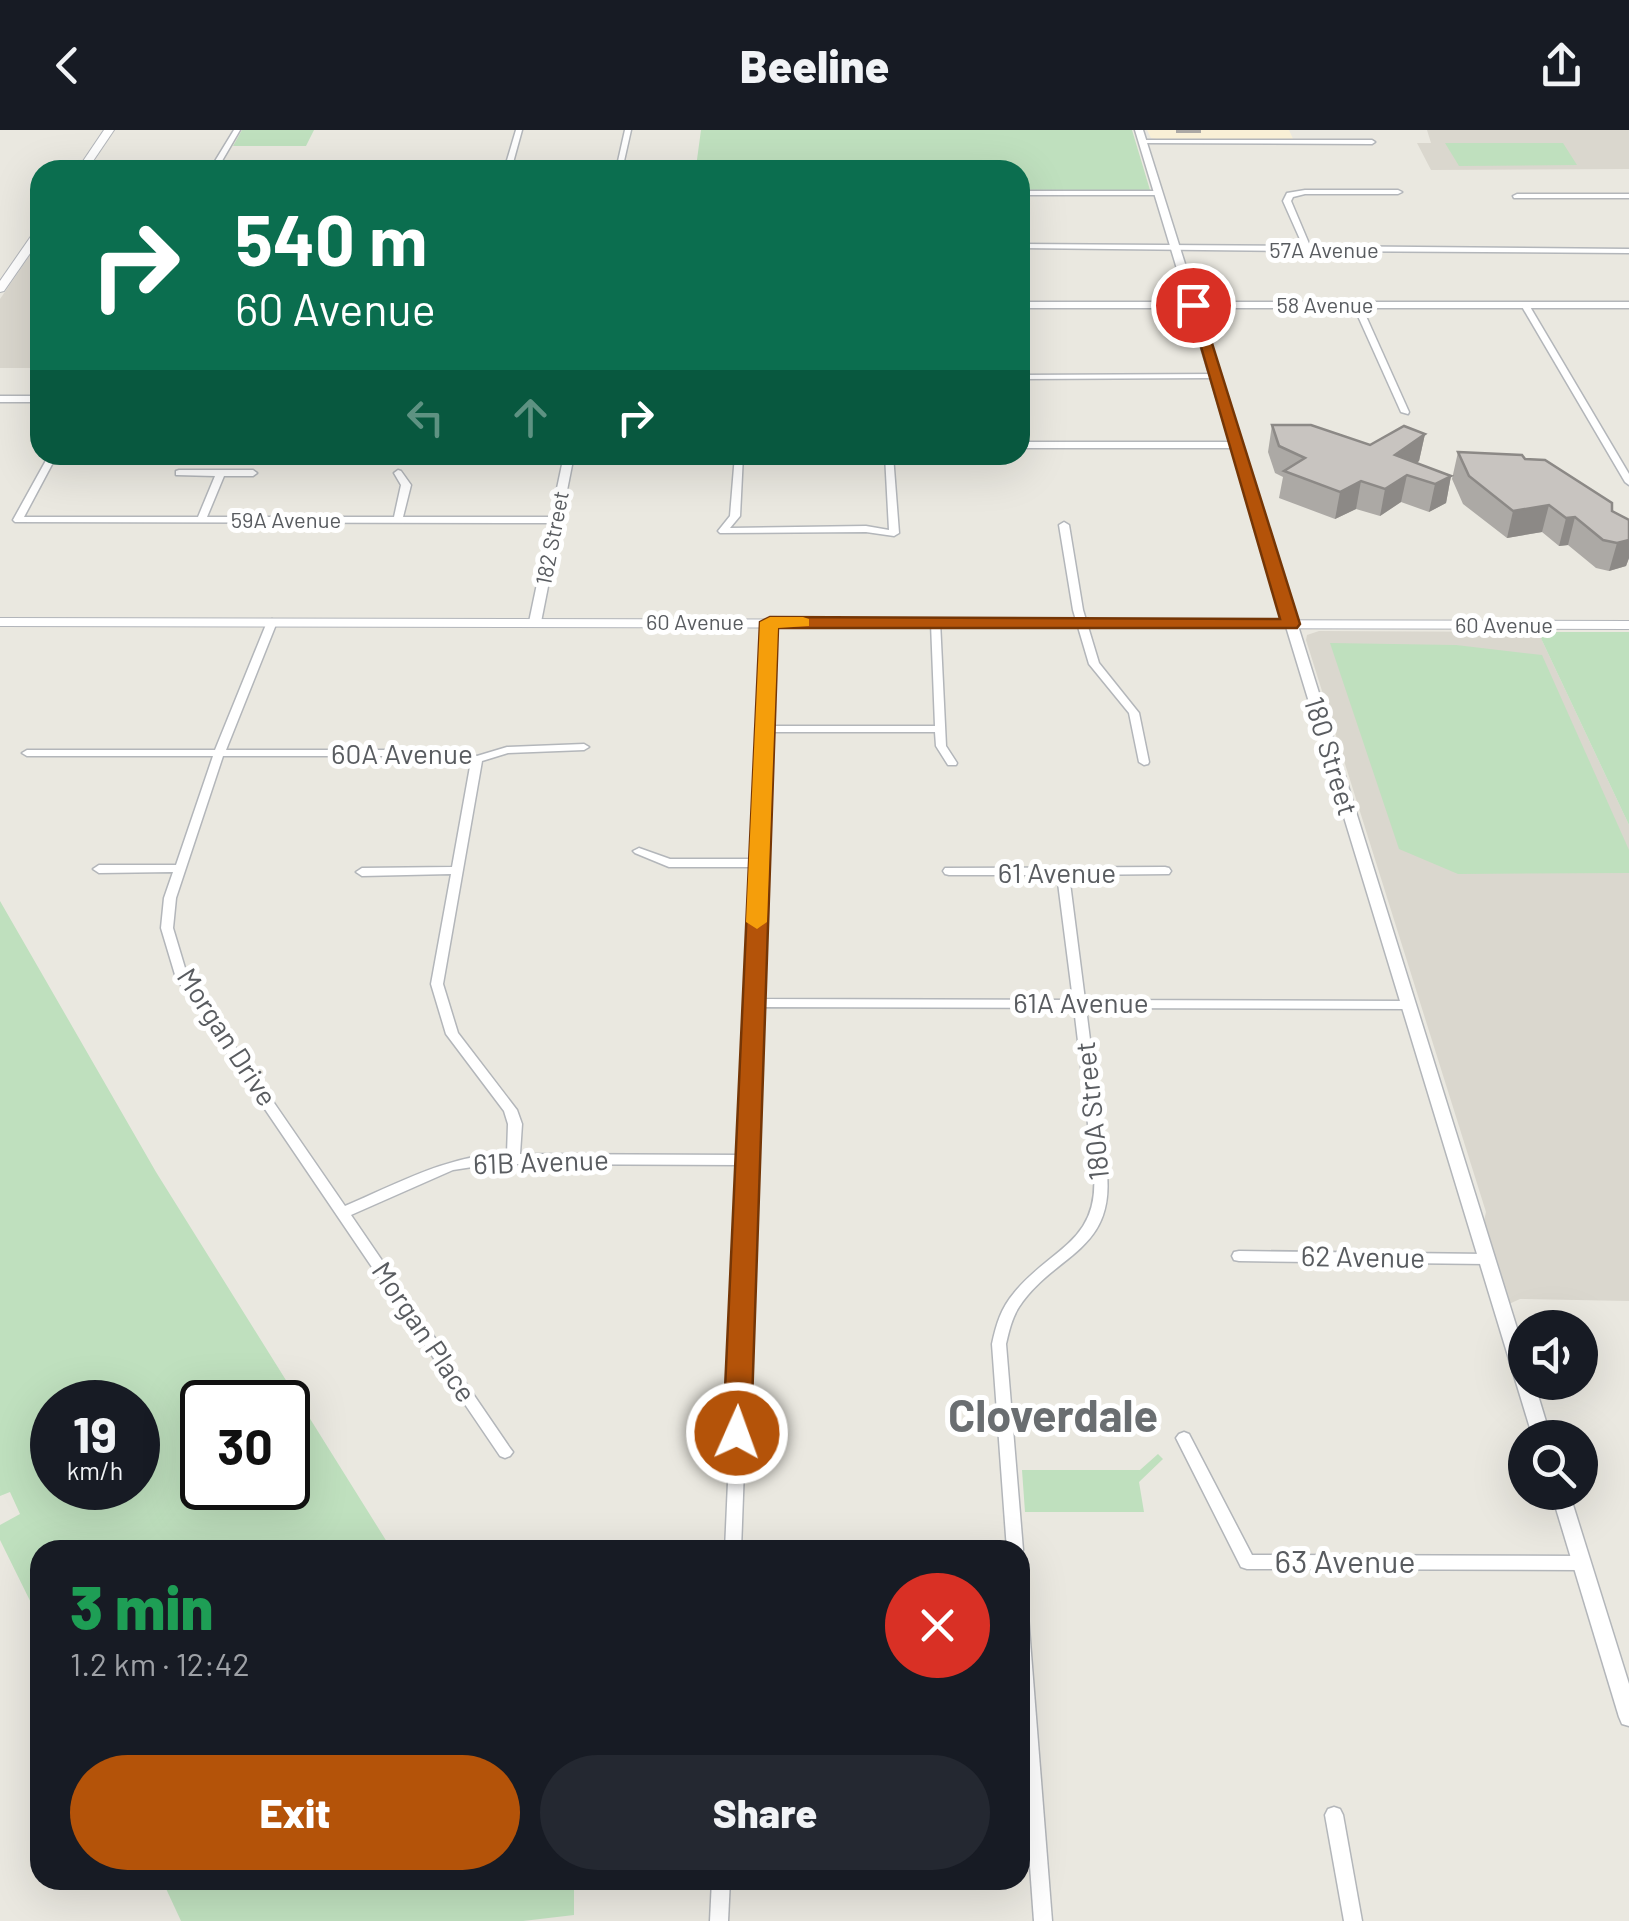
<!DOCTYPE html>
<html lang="en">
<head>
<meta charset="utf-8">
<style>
  :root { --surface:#171b24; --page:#242831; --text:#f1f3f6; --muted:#9ea1a6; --accent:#b45309 }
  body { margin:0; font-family:Barlow,sans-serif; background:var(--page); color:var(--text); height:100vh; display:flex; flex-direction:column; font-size:38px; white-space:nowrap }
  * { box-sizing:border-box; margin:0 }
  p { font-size:32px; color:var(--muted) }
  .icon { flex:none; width:55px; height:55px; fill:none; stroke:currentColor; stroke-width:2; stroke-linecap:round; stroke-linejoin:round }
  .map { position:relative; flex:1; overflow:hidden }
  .panel { position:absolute; left:30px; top:1410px; width:1000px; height:350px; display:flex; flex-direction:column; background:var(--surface); border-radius:30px; box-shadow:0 10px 40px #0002 }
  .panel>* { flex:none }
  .top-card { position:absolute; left:30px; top:30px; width:1000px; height:305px; border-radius:30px; box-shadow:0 10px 40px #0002; background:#0b6e4f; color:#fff; overflow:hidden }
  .controls { position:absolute; left:1508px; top:1180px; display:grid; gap:20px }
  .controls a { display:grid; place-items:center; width:90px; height:90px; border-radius:50%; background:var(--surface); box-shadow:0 10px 40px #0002; font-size:50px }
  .speed { position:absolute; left:30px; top:1250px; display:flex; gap:20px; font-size:50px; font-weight:700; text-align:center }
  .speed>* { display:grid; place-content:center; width:130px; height:130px; border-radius:50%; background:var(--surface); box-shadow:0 10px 40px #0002; line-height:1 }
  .speed small { font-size:25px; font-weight:400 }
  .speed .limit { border:5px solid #111; border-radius:15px; background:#fff; color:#111 }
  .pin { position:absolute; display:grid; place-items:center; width:85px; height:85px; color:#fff; margin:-42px; border:5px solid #fff; border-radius:50%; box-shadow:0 2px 10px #0007 }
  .me { position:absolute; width:110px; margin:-55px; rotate:2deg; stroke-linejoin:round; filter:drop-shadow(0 0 8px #0008) }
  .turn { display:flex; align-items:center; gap:35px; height:210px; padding:0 40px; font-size:45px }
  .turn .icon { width:130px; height:130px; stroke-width:2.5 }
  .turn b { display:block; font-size:70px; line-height:85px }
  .lanes { display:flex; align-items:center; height:95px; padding:0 40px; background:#0003; justify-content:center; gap:50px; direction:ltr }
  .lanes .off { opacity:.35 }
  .round { display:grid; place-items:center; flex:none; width:105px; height:105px; border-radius:52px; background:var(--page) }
  .headline { display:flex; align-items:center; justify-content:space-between; height:170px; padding:0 40px }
  h1 { font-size:60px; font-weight:800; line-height:75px; color:#1e9e55 }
  .action { display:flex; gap:20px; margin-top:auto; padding:20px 40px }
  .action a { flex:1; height:115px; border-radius:60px; background:var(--accent); color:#fff; font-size:40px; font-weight:800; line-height:115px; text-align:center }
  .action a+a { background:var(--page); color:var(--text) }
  header { display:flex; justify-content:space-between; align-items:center; height:130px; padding:0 40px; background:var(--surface); font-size:45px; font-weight:800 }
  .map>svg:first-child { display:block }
</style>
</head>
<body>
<header><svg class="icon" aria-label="back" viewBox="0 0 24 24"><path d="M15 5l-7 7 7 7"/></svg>Beeline<svg class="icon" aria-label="share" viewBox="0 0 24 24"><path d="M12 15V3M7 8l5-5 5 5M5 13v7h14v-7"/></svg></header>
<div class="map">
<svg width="1629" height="1791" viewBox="0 0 1629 1791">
  <rect width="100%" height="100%" fill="#eae8e0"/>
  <path fill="#f9f0d6" d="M1147 0H1289L1294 11 1161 10 1151 8Z"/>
  <g fill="#dad7ce">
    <path d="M1427 0H1629V39L1431 40 1417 13H1431Z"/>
    <path d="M37 115 40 238H0V169Z"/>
    <path d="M1319 501 1538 502 1629 695V1171L1520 1169 1509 1174 1484 1091 1486 1082 1306 510 1307 505Z"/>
  </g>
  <g fill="#bfe0be" fill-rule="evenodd">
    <path d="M242 0H314L306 16H233Z"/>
    <path d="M701 0H1132L1150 60 1020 62V40L696 37Z"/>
    <path d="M1445 13H1563L1577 35 1459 36Z"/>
    <path d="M1538 502H1629V695Z"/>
    <path d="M1330 513 1456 515 1542 525 1629 720V743L1458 744 1399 719Z"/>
    <path d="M0 771 156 1042 392 1420H40V1491L0 1410V1395L20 1384 10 1362 0 1366ZM52 1272H138V1358H52ZM288 1272V1358H202V1272Z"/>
    <path d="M1158 1324 1163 1329 1139 1352 1144 1382H1025L1022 1340H1140Z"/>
    <path d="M162 1750H574V1785L523 1791H181Z"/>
  </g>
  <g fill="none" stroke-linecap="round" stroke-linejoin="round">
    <g stroke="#b3b6ba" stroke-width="3">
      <g id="minor">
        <path d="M234 0H240L219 36 505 37 516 0H522L511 40H83L80 38 83 36H212Z"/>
        <path d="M625 0H631L622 40H616Z"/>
        <path d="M1143 10H1372L1375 12 1372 14 1141 13V11Z"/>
        <path d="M1305 60H1398L1402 62 1398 64H1305L1293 67 1291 71 1310 116 1629 119V123L1311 121 1308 122 1305 121 1020 118V114L1303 116 1283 71 1287 63Z"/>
        <path d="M1020 61H1158L1162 63 1158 65H1020Z"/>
        <path d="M1517 64H1629V68H1514L1513 66Z"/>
        <path d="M1354 173 1361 175 1409 282 1408 284 1401 282 1353 175Z"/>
        <path d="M1522 173 1529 175 1629 344V355L1625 352 1521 175Z"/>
        <path d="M1218 244 1219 246 1215 248 1020 249V245Z"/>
        <rect x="0" y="266" width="40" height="6"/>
        <path d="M1020 312H1235L1239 315 1235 318H1020Z"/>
        <path d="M49 325H57L24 387H198L215 346 176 345V341L179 340H253L257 343 253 346H224L207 387H394L401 355 394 343 398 340 401 341 411 355 403 387H555L560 390 555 393 15 392 13 390Z"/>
        <path d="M735 325H743L740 386 730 398 866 396 889 400 885 325H893L899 403 894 406 866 402 720 403 718 401 730 386Z"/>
        <path d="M1064 392 1069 395 1083 480 1099 533 1139 583 1149 632 1148 634 1144 635 1139 632 1129 583 1089 534 1073 480 1059 395Z"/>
        <path d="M272 489 277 492 226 620H444L477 626 507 617 584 614 589 617 584 620 508 623 482 631 443 854 458 903 517 980 522 994 520 1024 742 1025 755 737H669L635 723 633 721 639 718 670 729H755L765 493 770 490 775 493 771 596H935L931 493 936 490 940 491 946 616 957 633 956 635H948L936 616 935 602H771L761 869 1073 870 1057 745H949L945 744 943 741 945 738 1165 737 1169 738 1171 741 1169 744 1069 745 1085 870 1408 871 1414 875 1408 879 1086 878 1107 1044C1114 1122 1054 1124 1019 1177 1012 1188 1009 1201 1006 1214L1023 1420 1020 1425V1420H1007L992 1214C996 1195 1001 1178 1014 1163 1050 1118 1099 1113 1094 1044L1074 878 761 877 741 1420H725L742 1035 492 1034 453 1040 351 1085 510 1318 513 1322 510 1326 505 1328 500 1326 176 848 161 798 164 768 173 742 99 743 93 739 99 735H176L213 626H27L22 623 27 620H215L267 492ZM223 626H444L471 631 452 737 362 738 356 742 362 746 451 744 431 854 446 904 504 981 508 994 507 1024C449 1024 397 1054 345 1076L188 848 173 798 176 768Z"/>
        <path d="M1239 1121 1487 1124 1492 1125 1494 1129 1492 1133 1487 1134 1239 1131 1234 1130 1232 1126 1234 1122Z"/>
        <path d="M1184 1302 1189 1304 1252 1425 1582 1426 1588 1428 1590 1433 1588 1438 1582 1440 1247 1439 1241 1437 1176 1308 1179 1304Z"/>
        <path d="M1020 1478 1026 1480 1028 1485 1052 1791H1034L1020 1598Z"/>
        <path d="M1334 1677 1340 1679 1343 1685 1362 1791H1344L1325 1685 1328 1679Z"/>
        <path d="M712 1750H730L728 1791H710Z"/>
      </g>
    </g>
    <g stroke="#b3b6ba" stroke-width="3">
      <g id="tertiary">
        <path d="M1135 0H1143L1197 172H1629V178H1199L1525 1224V1252H1534L1551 1308H1533L1189 178H1020V172H1187Z"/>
        <path d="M564 325H574L541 492 535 496 529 492Z"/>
        <path d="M1551 1362H1569L1629 1554V1596L1622 1594 1619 1587Z"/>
      </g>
    </g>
    <g stroke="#b2b5ba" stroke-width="2">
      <g id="secondary">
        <path d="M104 0H114L87 40H77Z"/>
        <path d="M40 98V109L4 161 0 162V151L36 99Z"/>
        <path d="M0 488 1629 491V499L0 496Z"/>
      </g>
    </g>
    <use href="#minor" fill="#fff" fill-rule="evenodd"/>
    <use href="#tertiary" fill="#fff" fill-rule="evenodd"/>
    <use href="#secondary" fill="#fff" fill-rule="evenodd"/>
  </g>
  <g fill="#aca9a5">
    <rect x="1176" y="0" width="25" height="3"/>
    <path d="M1272 295 1370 315 1425 304 1419 331 1416 333 1451 346 1446 373 1429 382 1401 372 1380 386 1356 379 1335 389 1279 368 1283 347 1275 343 1268 322Z"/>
    <path d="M1458 322 1525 329 1629 390V428L1626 436 1609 441 1596 438 1568 415 1559 416 1542 402 1507 408 1463 374 1452 349Z"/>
  </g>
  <g fill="#8c8986">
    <path d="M1425 304 1419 331 1390 352 1395 325Z"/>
    <path d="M1407 345 1401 372 1380 386 1385 359Z"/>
    <path d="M1451 346 1446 373 1429 382 1435 354Z"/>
    <path d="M1361 351 1356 379 1335 389 1340 362Z"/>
    <path d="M1549 375 1542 402 1507 408 1513 381Z"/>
    <path d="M1575 387 1568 415 1559 416 1566 388Z"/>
    <path d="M1629 410V428L1626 436 1609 441 1617 413Z"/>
  </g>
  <g fill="#c8c4c0" stroke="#8c8986" stroke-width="2.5">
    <path d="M1272 295H1311L1370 315 1404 296 1425 304 1395 325 1451 346 1435 354 1407 345 1385 359 1361 351 1340 362 1284 341 1305 328 1279 316Z"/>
    <path d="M1458 322 1522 325 1525 329 1545 330 1612 373V381L1629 390V410L1617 413 1603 410 1575 387 1566 388 1549 375 1513 381 1469 346Z"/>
  </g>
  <path fill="#b45309" stroke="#753606" stroke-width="2.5" d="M1188 172 1200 175 1300 494 1297 498H778L751 1303 747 1311 737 1314 727 1311 723 1303 760 492 770 487 1280 489Z"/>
  <path fill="#f59e0b" d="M803 487 809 489V496L778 498 767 792 757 799 746 792 760 492 770 487Z"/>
  <g text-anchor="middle" stroke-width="10" stroke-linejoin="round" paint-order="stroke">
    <g font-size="22" fill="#595c60" stroke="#fff">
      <text x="1324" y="128">57A Avenue</text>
      <text x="1325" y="183">58 Avenue</text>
      <text x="286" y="398">59A Avenue</text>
      <text transform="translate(552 408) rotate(-79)" y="8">182 Street</text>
      <text x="695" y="500">60 Avenue</text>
      <text x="1504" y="503">60 Avenue</text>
    </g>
    <g font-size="28" fill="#595c60" stroke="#fff">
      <text x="402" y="634">60A Avenue</text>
      <text transform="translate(1331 626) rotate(73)" y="10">180 Street</text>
      <text x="1057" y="753">61 Avenue</text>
      <text x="1081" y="883">61A Avenue</text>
      <text transform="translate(227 907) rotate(57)" y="10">Morgan Drive</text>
      <text transform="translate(1092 981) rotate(-96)" y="10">180A Street</text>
      <text transform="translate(541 1032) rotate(-2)" y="10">61B Avenue</text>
      <text transform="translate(1363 1127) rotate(1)" y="10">62 Avenue</text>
      <text transform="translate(424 1202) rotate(56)" y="10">Morgan Place</text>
    </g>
    <g font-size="32" fill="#595c60" stroke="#fff">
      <text x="1345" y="1443">63 Avenue</text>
    </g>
    <g font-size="45" font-weight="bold" fill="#6a6e71" stroke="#fff">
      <text x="1053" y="1302">Cloverdale</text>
    </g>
  </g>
</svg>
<div class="controls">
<a><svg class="icon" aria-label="sound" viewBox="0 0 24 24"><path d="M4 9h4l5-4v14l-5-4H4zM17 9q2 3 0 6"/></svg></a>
<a><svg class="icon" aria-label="search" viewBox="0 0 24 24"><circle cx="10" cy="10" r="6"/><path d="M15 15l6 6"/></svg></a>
</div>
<div class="speed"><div>19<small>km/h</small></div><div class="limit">30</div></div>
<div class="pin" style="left:1193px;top:175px;background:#d93025"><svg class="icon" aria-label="arrive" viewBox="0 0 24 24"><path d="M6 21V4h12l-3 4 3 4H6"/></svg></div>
<svg class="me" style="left:737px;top:1303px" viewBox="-20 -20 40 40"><circle r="17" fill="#b45309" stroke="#fff" stroke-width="3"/><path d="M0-11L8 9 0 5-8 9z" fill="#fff"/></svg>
<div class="top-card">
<div class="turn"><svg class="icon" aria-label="right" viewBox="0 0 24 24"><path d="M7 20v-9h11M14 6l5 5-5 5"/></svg><div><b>540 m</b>60 Avenue</div></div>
<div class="lanes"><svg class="icon off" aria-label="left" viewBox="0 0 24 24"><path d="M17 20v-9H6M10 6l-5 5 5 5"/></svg><svg class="icon off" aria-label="ahead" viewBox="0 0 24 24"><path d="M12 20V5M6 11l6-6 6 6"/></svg><svg class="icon" aria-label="right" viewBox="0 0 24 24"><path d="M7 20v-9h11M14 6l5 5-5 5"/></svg></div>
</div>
<section class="panel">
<div class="headline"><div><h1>3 min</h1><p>1.2 km · 12:42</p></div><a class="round" style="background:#d93025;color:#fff"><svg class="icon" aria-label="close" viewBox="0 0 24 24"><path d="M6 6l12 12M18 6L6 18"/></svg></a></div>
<div class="action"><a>Exit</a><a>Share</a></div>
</section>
</div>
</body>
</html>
